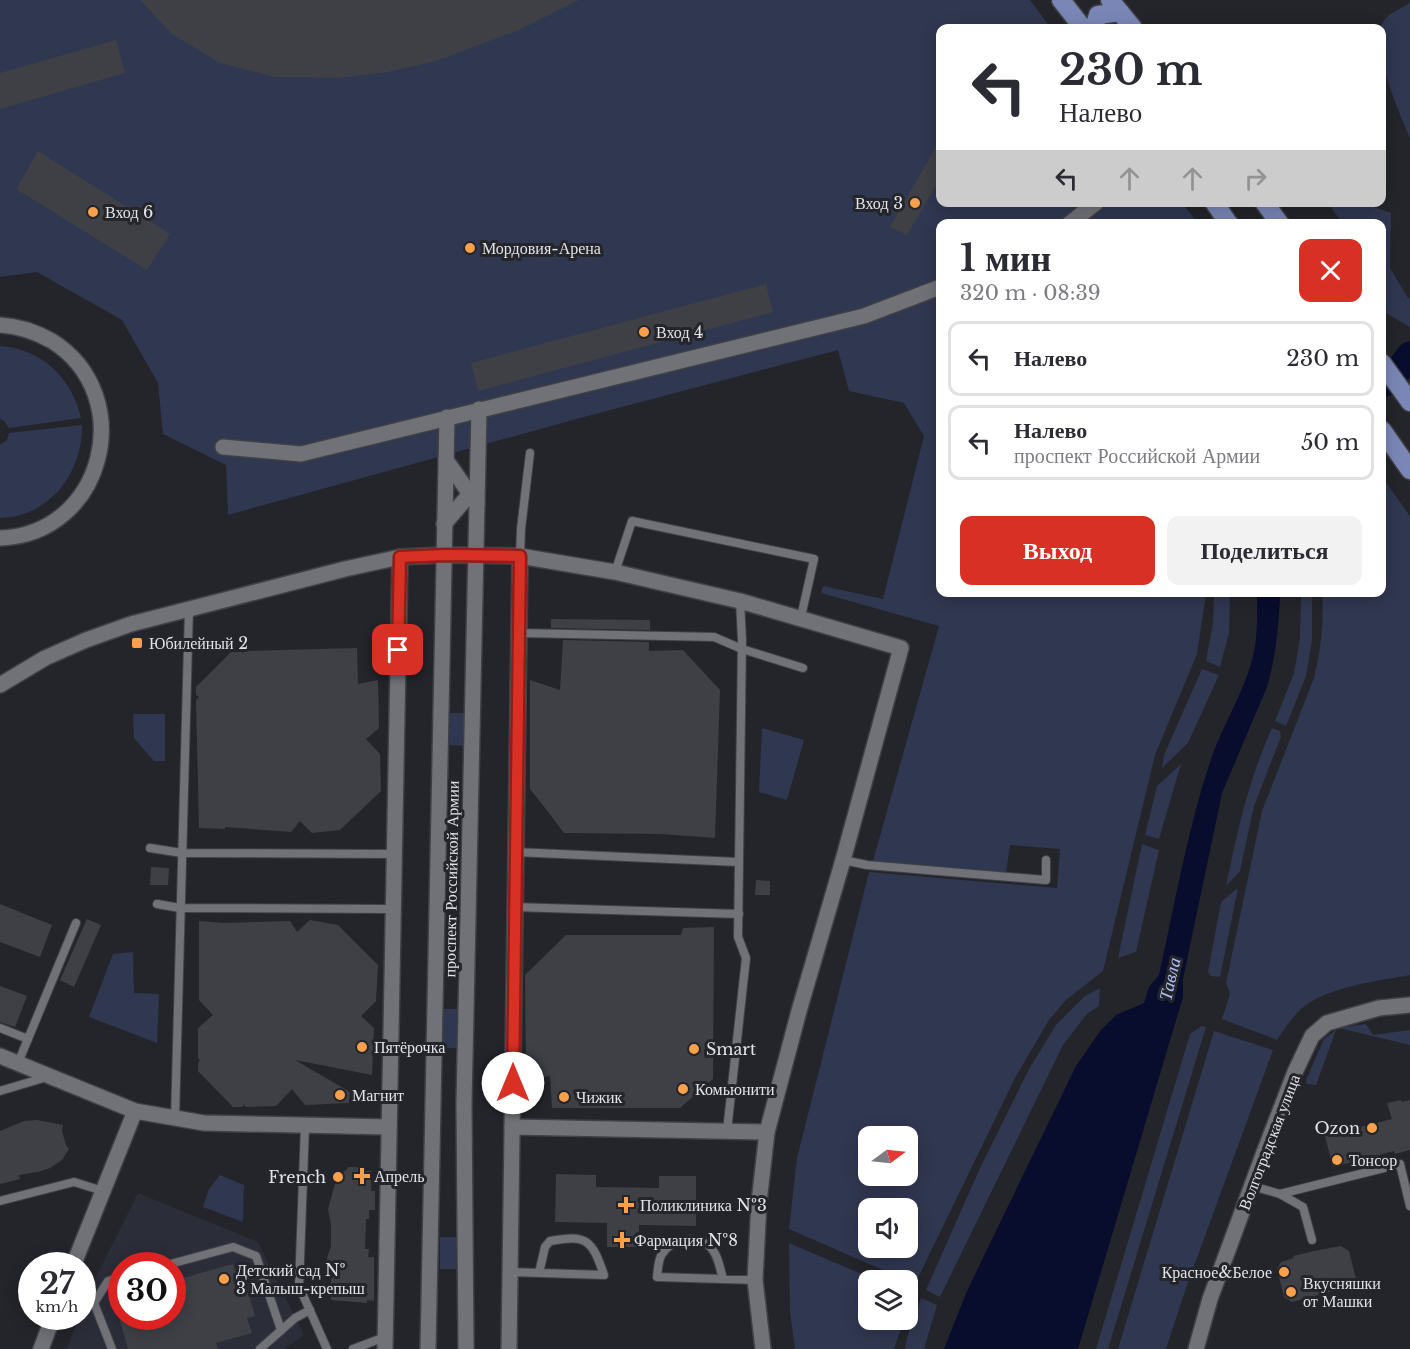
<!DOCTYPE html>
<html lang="ru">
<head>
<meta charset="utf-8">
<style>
  :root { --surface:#fff; --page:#f2f2f3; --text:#2b2b33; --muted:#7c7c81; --line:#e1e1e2; --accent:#d93025 }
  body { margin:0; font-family:"Libre Baskerville",serif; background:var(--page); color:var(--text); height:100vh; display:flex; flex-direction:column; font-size:22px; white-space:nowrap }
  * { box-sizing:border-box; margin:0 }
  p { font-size:20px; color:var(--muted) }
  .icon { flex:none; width:33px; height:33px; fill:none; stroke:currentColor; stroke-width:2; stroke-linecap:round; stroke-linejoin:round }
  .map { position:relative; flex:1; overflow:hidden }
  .drawer { position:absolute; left:936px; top:219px; width:450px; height:378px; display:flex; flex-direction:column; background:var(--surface); border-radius:12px; box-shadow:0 3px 15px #0003 }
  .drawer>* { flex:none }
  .banner { position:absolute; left:936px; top:24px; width:450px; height:183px; border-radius:12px; box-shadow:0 3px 15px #0003; background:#fff; color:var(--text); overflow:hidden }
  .needle { width:39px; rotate:75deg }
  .buttons { position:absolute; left:858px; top:1126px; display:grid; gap:12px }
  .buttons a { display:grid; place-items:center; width:60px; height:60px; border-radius:12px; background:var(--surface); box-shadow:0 3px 15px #0003; font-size:30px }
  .speed { position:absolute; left:18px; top:1252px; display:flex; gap:12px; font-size:30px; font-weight:700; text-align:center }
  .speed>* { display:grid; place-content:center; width:78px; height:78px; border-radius:50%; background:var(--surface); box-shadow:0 3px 15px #0003; line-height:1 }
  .speed small { font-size:15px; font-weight:400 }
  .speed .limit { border:9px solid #d22; background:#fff; color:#111 }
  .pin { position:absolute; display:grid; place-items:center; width:51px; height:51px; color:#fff; margin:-26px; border-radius:12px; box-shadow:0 3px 9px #0006 }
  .me { position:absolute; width:66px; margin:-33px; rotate:0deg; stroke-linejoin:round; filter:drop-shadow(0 0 4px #0008) }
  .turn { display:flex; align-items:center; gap:21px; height:126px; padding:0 24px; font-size:27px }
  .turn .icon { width:78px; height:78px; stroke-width:2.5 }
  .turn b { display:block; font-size:42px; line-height:51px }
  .lanes { display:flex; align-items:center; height:57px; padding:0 24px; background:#0003; justify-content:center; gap:30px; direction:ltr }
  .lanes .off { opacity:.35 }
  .round { display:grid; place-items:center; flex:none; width:63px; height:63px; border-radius:12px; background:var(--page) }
  .summary { display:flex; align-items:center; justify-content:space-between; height:102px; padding:0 24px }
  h1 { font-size:36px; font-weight:800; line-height:45px }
  .cta { display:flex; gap:12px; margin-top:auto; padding:12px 24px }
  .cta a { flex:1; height:69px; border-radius:12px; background:var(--accent); color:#fff; font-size:24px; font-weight:800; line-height:69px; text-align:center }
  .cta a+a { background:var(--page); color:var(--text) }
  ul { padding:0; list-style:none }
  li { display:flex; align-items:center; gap:18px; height:75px; margin:0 12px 9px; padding:0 12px; border:3px solid var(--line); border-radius:12px }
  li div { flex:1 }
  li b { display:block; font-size:22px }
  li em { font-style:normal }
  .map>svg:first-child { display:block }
</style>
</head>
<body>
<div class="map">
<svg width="1410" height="1349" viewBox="0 0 1410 1349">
  <rect width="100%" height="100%" fill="#23252a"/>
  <path fill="#2b2e39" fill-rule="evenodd" d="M138 1193 258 1242 304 1335 285 1349H67L79 1317H82L83 1308 89 1291ZM122 1266H172V1317H122Z"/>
  <g fill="#303750" fill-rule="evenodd">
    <path d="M0 0H1030L1051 28H940V202L1182 203 1198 223 940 224V592L1206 594 1197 654 1155 755 1103 971 1066 1000 1049 1020 1016 1076 915 1284 789 1229 797 1158 869 872 1057 888 1060 849 1010 845 1006 873 873 861 939 626 821 593 823 586 883 599 924 436 904 403 849 391 838 350 584 417 228 515 226 465 163 434 158 383 122 320 37 272 0 277ZM868 1137H908V1176H868ZM868 1209H908V1248H868Z"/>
    <path d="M1410 3V138C1400 114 1366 40 1386 18 1392 12 1403 7 1410 3Z"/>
    <path d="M1328 203H1363L1391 213 1390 268 1408 298H1410V327L1382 311V224L1342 223Z"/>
    <path d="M0 346C42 349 72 378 81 418L9 428 4 421 0 419Z"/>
    <path d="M82 425C83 472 50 517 0 518V445L7 440 9 433Z"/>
    <path d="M1382 477 1410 516V975C1378 981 1324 987 1300 1010 1291 1019 1284 1029 1277 1040L1222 1019 1230 994 1226 983 1262 811 1314 678C1321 650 1324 621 1322 593L1382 592Z"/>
    <path d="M1214 593H1230L1229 633 1220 667 1206 661 1213 623Z"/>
    <path d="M1301 593H1312V640L1306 676 1286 726 1275 721 1294 673 1300 638Z"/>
    <path d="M1202 669 1219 675 1188 743 1162 768 1164 755Z"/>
    <path d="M450 713H466L465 746 449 745Z"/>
    <path d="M133 714H165V761H154L134 738Z"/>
    <path d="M762 728 804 740 787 800 759 792Z"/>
    <path d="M1272 728 1280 731 1281 737 1254 806 1240 871 1226 886C1238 828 1248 782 1272 728Z"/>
    <path d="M1181 764 1159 839 1145 835 1157 786Z"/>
    <path d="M1142 844 1159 850 1136 952 1118 958Z"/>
    <path d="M1238 888 1220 977 1211 976 1208 972 1221 902Z"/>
    <path d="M133 952 134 993 159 994 157 1043 89 1017 113 954Z"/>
    <path d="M1100 988 1099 1006 1087 1014 1063 1045 940 1297 926 1290 980 1168 1029 1069 1056 1025 1085 996Z"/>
    <rect x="441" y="1009" width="17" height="39"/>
    <path d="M1366 1024 1373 1035 1410 1030V1045L1339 1028Z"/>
    <path d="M1201 1026 1206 1027 1108 1349H1096L1190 1034Z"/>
    <path d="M1336 1030 1316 1085 1307 1084 1306 1080 1324 1039Z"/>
    <path d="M1214 1031 1273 1050 1186 1288 1166 1349H1118Z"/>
    <path d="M220 1175 244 1185 243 1222 203 1207 209 1189Z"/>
    <path d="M440 1237H457L456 1269H440Z"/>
    <path d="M789 1243 878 1281H868V1320H904L894 1349H795L790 1312Z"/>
    <path d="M921 1298 937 1305 924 1349H905L908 1334Z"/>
  </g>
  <path fill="#080c2d" d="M1257 593H1280C1279 625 1276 656 1267 687L1222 793 1183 979V997L1078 1349H944L967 1291 1076 1066 1101 1030 1116 1015 1144 1003 1149 987 1159 975C1175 904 1187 831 1210 762 1222 726 1244 693 1253 656 1258 636 1257 613 1257 593Z"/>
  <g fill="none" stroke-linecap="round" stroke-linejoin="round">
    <path stroke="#080c2d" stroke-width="27" d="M1382 384 1390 381 1410 355"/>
  </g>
  <g fill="#3e4046">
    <path d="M140 0H579L519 30 436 61 388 72 337 78 275 77 220 63 172 34Z"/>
    <path d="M116 40 125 73 0 109V73Z"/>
    <path d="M940 140V179L907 235 890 227Z"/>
    <path d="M38 151 170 234 147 270 16 189Z"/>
    <path d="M766 284 773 312 478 391 471 363Z"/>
    <path d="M551 619 650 620V630L551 628Z"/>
    <path d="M563 640 649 642V651L683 650 720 690 715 838 661 834 564 833 549 813 530 789V680L560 690Z"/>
    <path d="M357 648 358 684 378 680 379 728 366 739 380 754 381 791 340 830 312 833 300 821 291 832 225 827V829L199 828 196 700 199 697 196 695V687L231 652H241L243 653 245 651Z"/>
    <path d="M151 867 169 868 168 885H150Z"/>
    <path d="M756 880 770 881V895H755Z"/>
    <path d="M0 904 52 925 40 957 0 942Z"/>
    <path d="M87 919 101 925 74 987 60 980Z"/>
    <path d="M310 920 338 925 378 965 376 1001 361 1016 374 1028 372 1075 295 1060 350 1092 349 1103 305 1105 292 1089 276 1106 246 1107 244 1105 242 1107H233L198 1071V1063L200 1060 198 1058V1028L213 1015 199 1000V921L224 923 290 921 297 932Z"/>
    <path d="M714 927 713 1079 680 1108H552L550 1076 526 1080 525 975 566 935H681L683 928Z"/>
    <path d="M0 986 27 996 15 1027 0 1022Z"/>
    <path d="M1401 1100 1402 1102 1410 1100V1150L1395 1154 1394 1151 1333 1167 1325 1136 1392 1119 1387 1103Z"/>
    <path d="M37 1120 63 1125 62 1131 66 1145 69 1149 62 1160 50 1168 38 1172 19 1175 20 1179 0 1184V1131L24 1121Z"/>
    <path d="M349 1167H357L361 1171H372L371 1191H375V1210H369V1219H366L365 1249H369L368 1257H374V1301L367 1300V1303L331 1300V1270L327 1258 331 1246V1225L328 1209 338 1173H343Z"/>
    <path d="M556 1174 596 1175V1187L659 1188V1176H696V1226L639 1225V1247H607V1223L555 1222Z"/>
    <path d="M1341 1246 1349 1251 1356 1279 1352 1286 1292 1302 1284 1297 1277 1269 1281 1262 1294 1258 1293 1256 1314 1251Z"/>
    <path d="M233 1264 237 1280 244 1278 255 1316 247 1318 252 1333 216 1343 218 1349H128L119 1317H172V1281Z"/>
  </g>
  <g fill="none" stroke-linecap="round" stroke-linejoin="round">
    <g stroke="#3f4146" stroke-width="10">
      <g id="lane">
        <path d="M520 556 521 529 530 453"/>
        <path d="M615 572 632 521 814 559 801 617"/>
        <path d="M520 633 714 637 742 649 803 668"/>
        <path d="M150 848 182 853 395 854"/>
        <path d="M515 852 738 862"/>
        <path d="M843 860 867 865 1046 880V860"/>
        <path d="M157 904 180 908 393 909"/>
        <path d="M514 907 739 914"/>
        <path d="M0 1028 28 1039"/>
        <path d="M18 1063 76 923"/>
        <path d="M0 1091 47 1077"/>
        <path d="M175 1118 189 608"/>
        <path d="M305 1126 299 1286 327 1349"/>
        <path d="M727 1131 746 958 738 937 742 640 740 601"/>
        <path d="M1252 1186 1280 1194 1400 1164 1410 1206"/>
        <path d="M1280 1194 1303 1207 1312 1240"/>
        <path d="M0 1201 74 1182 103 1191"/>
        <path d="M163 1266 233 1247 256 1256 281 1330"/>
        <path d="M510 1272 604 1275C592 1240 587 1234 550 1241L545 1247 539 1273"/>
        <path d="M723 1279C720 1268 717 1251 708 1245 693 1235 672 1239 662 1254 658 1260 658 1269 657 1277L755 1280"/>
        <path d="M82 1300 94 1303"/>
        <path d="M112 1349 94 1303 108 1281 122 1277"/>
        <path d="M260 1349 295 1318 310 1310"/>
        <path d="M353 1349 385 1337"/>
      </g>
    </g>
    <g stroke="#3f4146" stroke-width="18">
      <g id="street">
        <path d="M1069 224 1097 202"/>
        <path d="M0 325C18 326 36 332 52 341 139 396 104 535 0 538"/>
        <path d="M223 447 301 454 864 316 940 287"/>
        <path d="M446 460 477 504"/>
        <path d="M444 524 475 488"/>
        <path d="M0 685 45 658 86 640 131 624 345 569 400 557 444 555 520 556 615 572 740 601 901 648 843 860 799 1011 767 1132 759 1202 755 1280 763 1349"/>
        <path d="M0 1056 135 1111 204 1123 389 1127"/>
        <path d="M512 1127 767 1132"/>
        <path d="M73 1266 135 1111"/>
        <path d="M41 1349 53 1317"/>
        <path d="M385 1349 400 557"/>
        <path d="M428 1349 447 417"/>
        <path d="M466 1349 464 1103 479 409"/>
        <path d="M509 1349 520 556"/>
        <path d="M1196 1349 1210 1299 1263 1155 1295 1072 1312 1036 1327 1023 1379 1008 1410 1005"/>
      </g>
    </g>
    <g stroke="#3f4146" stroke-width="21">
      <g id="primary">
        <path d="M1061 0 1083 28"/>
        <path d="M1110 0 1133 28"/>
        <path d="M1094 28 1098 15 1120 12"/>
        <path d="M1214 202 1229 224"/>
        <path d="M1264 202 1280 224"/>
        <path d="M1382 363 1410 402"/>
        <path d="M1382 430 1410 470"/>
      </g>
    </g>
    <use href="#lane" stroke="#707278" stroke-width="8"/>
    <use href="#street" stroke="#707278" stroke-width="15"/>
    <use href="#primary" stroke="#7a86b5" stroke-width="18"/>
  </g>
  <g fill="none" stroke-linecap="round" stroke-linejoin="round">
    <g stroke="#8d1f18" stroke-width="15">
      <path id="route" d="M398 650 400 557 444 555 520 556 513 1083"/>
    </g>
    <use href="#route" stroke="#d93025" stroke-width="10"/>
  </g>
  <g fill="#f8a14a" stroke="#23252a" stroke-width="2">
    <circle cx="915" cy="203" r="6"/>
    <circle cx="93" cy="212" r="6"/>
    <circle cx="470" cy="248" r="6"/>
    <circle cx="644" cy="332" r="6"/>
    <rect x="131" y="637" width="12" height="12" rx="3"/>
    <circle cx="362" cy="1047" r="6"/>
    <circle cx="694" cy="1049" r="6"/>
    <circle cx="683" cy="1089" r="6"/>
    <circle cx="340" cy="1095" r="6"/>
    <circle cx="564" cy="1097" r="6"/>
    <circle cx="1372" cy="1128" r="6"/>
    <circle cx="1337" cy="1160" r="6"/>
    <path d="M359 1167h6v6h6v6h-6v6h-6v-6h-6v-6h6z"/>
    <circle cx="338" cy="1177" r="6"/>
    <path d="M623 1196h6v6h6v6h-6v6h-6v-6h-6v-6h6z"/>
    <path d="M619 1231h6v6h6v6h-6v6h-6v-6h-6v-6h6z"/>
    <circle cx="1284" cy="1272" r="6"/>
    <circle cx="224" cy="1279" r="6"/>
    <circle cx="1291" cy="1292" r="6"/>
  </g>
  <g text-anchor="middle" stroke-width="6" stroke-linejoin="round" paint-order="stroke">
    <g font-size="16" fill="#e2e3e7" stroke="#23252a" text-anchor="start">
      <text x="903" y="209" text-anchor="end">Вход 3</text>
      <text x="105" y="218">Вход 6</text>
      <text x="482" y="254">Мордовия-Арена</text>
      <text x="656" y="338">Вход 4</text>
      <text x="149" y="649">Юбилейный 2</text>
      <text x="374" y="1053">Пятёрочка</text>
      <text x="706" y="1055">Smart</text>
      <text x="695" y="1095">Комьюнити</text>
      <text x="352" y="1101">Магнит</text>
      <text x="576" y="1103">Чижик</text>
      <text x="1360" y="1134" text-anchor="end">Ozon</text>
      <text x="1349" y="1166">Тонсор</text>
      <text x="374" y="1182">Апрель</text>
      <text x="326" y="1183" text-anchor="end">French</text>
      <text x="640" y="1211">Поликлиника №3</text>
      <text x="634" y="1246">Фармация №8</text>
      <text x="236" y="1276">Детский сад №<tspan x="236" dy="18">3 Малыш-крепыш</tspan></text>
      <text x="1272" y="1278" text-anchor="end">Красное&amp;Белое</text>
      <text x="1303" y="1289">Вкусняшки<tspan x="1303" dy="18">от Машки</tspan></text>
    </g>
    <g font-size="16" fill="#e2e3e7" stroke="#23252a">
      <text transform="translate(451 879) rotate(-89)" y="6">проспект Российской Армии</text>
      <text transform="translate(1269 1142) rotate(-69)" y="6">Волгоградская улица</text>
    </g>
    <g font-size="18" font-style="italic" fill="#b2c0f5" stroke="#23252a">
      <text transform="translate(1170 979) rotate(-77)" y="6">Тавла</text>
    </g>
  </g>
</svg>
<div class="buttons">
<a><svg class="needle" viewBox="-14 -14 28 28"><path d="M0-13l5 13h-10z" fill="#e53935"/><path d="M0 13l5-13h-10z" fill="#7c7c81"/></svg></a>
<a><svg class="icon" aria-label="sound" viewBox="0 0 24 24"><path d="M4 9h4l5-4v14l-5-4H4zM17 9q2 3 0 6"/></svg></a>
<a><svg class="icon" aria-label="layers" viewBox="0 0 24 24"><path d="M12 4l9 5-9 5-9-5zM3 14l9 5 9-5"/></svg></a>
</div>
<div class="speed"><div>27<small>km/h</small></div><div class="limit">30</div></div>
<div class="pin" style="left:398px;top:650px;background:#d93025"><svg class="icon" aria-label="arrive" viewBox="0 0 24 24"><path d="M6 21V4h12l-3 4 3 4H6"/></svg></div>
<svg class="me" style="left:513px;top:1083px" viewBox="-20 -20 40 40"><circle r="19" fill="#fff"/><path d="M0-13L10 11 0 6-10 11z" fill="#d93025"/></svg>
<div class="banner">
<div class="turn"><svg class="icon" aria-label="left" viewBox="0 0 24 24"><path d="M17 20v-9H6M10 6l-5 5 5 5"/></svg><div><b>230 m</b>Налево</div></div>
<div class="lanes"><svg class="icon" aria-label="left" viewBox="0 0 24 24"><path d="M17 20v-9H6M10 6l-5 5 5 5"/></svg><svg class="icon off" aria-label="ahead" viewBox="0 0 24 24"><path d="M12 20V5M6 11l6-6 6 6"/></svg><svg class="icon off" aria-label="ahead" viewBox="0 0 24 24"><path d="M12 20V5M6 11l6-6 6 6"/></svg><svg class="icon off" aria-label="right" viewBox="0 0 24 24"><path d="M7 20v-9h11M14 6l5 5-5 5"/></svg></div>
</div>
<section class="drawer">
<div class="summary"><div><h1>1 мин</h1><p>320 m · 08:39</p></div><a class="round" style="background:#d93025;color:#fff"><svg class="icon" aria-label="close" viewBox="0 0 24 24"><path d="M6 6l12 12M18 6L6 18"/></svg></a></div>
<ul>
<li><svg class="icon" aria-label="left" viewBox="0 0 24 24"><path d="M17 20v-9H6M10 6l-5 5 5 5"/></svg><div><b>Налево</b></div><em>230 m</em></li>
<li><svg class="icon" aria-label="left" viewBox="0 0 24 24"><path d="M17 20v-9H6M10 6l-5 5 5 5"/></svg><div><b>Налево</b><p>проспект Российской Армии</p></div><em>50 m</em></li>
</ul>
<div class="cta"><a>Выход</a><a>Поделиться</a></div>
</section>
</div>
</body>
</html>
